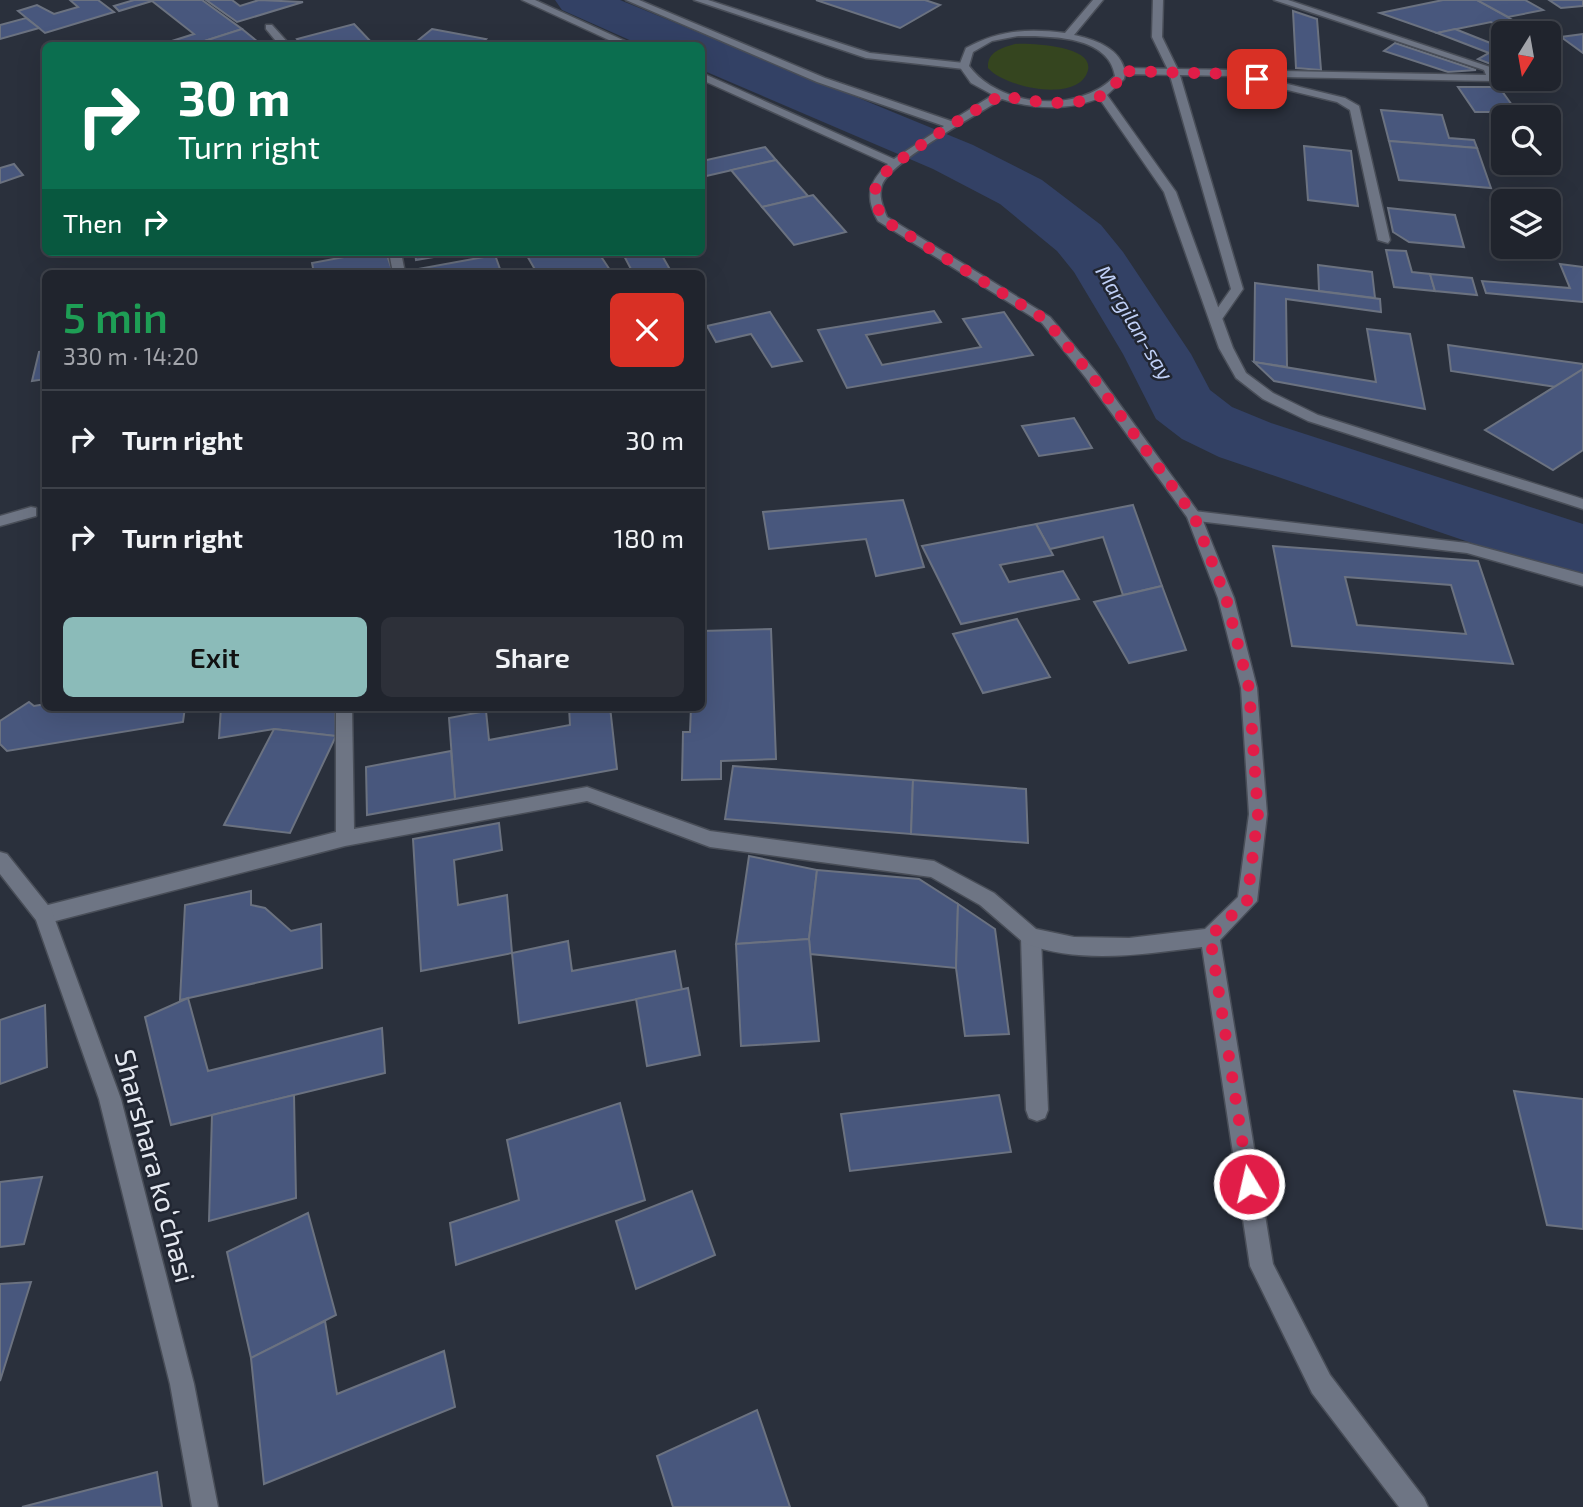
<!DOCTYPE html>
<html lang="en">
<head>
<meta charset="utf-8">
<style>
  :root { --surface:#20242d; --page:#2d3039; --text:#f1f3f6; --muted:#a2a4aa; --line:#3d4149; --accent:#8bbbb9 }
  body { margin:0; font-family:"Exo 2",sans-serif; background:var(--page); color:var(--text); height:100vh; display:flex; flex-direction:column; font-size:26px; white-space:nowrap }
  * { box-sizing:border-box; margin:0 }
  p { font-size:23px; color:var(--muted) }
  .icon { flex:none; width:38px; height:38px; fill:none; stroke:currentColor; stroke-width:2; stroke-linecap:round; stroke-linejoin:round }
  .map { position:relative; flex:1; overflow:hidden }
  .panel { position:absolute; left:42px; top:270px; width:663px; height:441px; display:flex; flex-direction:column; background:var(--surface); border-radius:10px; box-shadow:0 7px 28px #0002,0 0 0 2px var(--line) }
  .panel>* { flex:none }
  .hud { position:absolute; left:42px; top:42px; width:663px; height:214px; border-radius:10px; box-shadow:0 7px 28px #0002,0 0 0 2px var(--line); background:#0b6e4f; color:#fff; overflow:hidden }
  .needle { width:46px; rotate:191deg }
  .controls { position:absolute; left:1491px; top:21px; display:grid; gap:14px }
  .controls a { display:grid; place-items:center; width:70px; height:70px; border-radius:10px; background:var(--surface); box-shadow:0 7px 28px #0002,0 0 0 2px var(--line); font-size:35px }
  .pin { position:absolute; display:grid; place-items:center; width:60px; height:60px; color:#fff; margin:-30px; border-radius:14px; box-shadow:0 4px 10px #0006 }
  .me { position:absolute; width:77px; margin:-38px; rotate:351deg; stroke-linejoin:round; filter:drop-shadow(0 0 5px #0008) }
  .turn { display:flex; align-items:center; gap:24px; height:147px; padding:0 21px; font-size:32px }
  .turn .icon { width:91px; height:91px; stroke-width:2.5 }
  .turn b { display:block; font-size:49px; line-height:60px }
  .then { display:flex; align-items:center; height:66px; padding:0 21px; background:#0003; gap:14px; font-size:26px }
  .round { display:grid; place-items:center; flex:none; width:74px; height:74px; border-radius:10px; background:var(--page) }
  .overview { display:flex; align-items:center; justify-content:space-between; height:119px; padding:0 21px }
  h1 { font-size:42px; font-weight:600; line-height:52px; color:#1e9e55 }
  .cta { display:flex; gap:14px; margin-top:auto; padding:14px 21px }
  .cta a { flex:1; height:80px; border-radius:10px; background:var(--accent); color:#111; font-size:28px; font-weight:600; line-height:80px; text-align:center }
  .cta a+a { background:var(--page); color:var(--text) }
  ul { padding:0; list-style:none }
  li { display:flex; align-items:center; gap:21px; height:98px; padding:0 21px; border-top:2px solid var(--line) }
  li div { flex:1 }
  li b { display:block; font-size:26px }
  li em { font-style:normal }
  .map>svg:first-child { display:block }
</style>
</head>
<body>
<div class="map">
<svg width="1583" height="1507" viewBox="0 0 1583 1507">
  <rect width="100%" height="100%" fill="#2a303c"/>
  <path fill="#35451f" d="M1015 44C1028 43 1099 45 1087 73 1075 103 1004 87 988 68 987 52 1001 48 1015 44Z"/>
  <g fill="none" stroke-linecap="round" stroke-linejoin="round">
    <path fill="#334165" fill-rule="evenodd" d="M555 0H620L973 145 1042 180 1101 225 1123 252 1191 354 1210 390 1232 407 1271 423 1583 524V581L1219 457 1182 439 1156 419 1123 354 1074 272 1057 251 1000 204 933 169 702 70V46H643L562 10Z"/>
  </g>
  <g fill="#48577d" stroke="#6b7280" stroke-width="2" fill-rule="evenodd">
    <path d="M70 0H98L114 12 45 33 18 11 37 5 54 14 78 7Z"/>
    <path d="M134 0H202L242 29 189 46H156L194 34 152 1 119 11 114 6Z"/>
    <path d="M206 0H232L240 6 259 0 303 2 237 22Z"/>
    <path d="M816 0H925L940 5 900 28Z"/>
    <path d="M1443 0H1477L1525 27 1506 31 1491 22 1437 33 1380 13Z"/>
    <path d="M1477 0H1525L1543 10 1508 17Z"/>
    <path d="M1549 0H1583V6L1561 8Z"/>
    <path d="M1293 11 1317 19 1321 70 1296 68Z"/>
    <path d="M26 18 39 28 0 39V25Z"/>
    <path d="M354 24 374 45 303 46 297 39Z"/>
    <path d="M242 29 263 46H189Z"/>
    <path d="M432 29 486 39 478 46H411Z"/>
    <path d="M1455 29 1503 48V60L1493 65 1478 59 1489 53 1437 33Z"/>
    <path d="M1583 34V53L1561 37Z"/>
    <path d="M1395 43 1476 70 1448 72 1384 51Z"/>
    <path d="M1458 87H1499L1517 112H1475Z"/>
    <path d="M1381 110 1442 115 1449 138 1474 140 1477 148 1389 141Z"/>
    <path d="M1389 141 1477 148 1491 188 1399 180Z"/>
    <path d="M1304 146 1351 151 1358 206 1308 200Z"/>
    <path d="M765 147 776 160 702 177V161Z"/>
    <path d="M776 160 808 196 762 207 731 170Z"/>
    <path d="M14 164 23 175 0 183V168Z"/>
    <path d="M813 195 846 232 794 245 762 207Z"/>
    <path d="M1388 208 1455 215 1464 247 1409 242 1393 232Z"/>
    <path d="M1386 250 1406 251 1412 272 1430 274 1435 291 1394 287Z"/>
    <path d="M354 252H386L393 273H314L312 263 355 255Z"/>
    <path d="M415 252H463L416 260Z"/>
    <path d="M535 252H598L610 270 597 273H537L526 254Z"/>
    <path d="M622 252H660L672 273H633Z"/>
    <path d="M495 255 500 269 475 273H419L418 269Z"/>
    <path d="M1560 264 1583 267V302L1486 293 1482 281 1570 288Z"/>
    <path d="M1318 265 1372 272 1375 298 1319 291Z"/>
    <path d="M1430 274 1472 278 1477 295 1435 291Z"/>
    <path d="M1255 283 1380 299 1381 312 1286 299 1287 367 1254 362Z"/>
    <path d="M934 311 941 322 866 335 882 365 981 347 963 319 1004 312 1033 355 847 388 818 330Z"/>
    <path d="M770 312 802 361 772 367 751 334 716 342 707 326Z"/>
    <path d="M1367 329 1410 334 1425 409 1274 381 1254 362 1376 382Z"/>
    <path d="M1448 345 1583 364V369L1556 387 1451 371Z"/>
    <path d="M46 351V379L32 381 39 352Z"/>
    <path d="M1583 369V450L1553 470 1485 430Z"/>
    <path d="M1074 418 1092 448 1039 456 1022 426Z"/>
    <path d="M903 500 924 567 876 576 866 539 769 549 763 512Z"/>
    <path d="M1133 505 1162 586 1123 595 1103 537 1050 549 1036 524Z"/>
    <path d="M1036 524 1053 555 1000 565 1009 582 1063 571 1079 599 961 624 922 546Z"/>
    <path d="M1273 546 1478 561 1513 664 1292 646ZM1345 577 1451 585 1466 634 1357 625Z"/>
    <path d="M1162 586 1186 650 1129 663 1094 602Z"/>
    <path d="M1017 619 1050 677 983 693 953 634Z"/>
    <path d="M771 629 776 759 721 761V779L682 780 683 732H690L691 707H702V631Z"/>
    <path d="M29 702 34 706 46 704V707H185L183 722 7 751 0 744V721Z"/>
    <path d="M221 707H335L336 736 274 729 219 738Z"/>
    <path d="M569 707H610L617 769 455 799 449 718 486 711 489 740 570 725Z"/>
    <path d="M274 729 336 736 290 833 224 825Z"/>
    <path d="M451 751 455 799 367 815 366 767Z"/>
    <path d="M733 766 913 780 911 834 725 819Z"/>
    <path d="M913 780 1026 789 1028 843 911 834Z"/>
    <path d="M499 823 502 850 454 860 458 905 507 895 512 953 421 971 413 839Z"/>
    <path d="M749 856 817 870 809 939 736 944Z"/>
    <path d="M817 870 919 879 958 904 956 968 810 954 809 939Z"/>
    <path d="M251 891V905L265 908 291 931 321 924 322 968 180 1000 185 905Z"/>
    <path d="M958 904 995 929 1009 1034 965 1036 956 968Z"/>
    <path d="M809 939 819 1041 741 1046 736 944Z"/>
    <path d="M568 941 572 971 675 951 682 990 519 1023 512 953Z"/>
    <path d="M688 988 700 1055 647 1066 636 999Z"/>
    <path d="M188 998 208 1071 382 1028 385 1073 171 1125 145 1017Z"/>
    <path d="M45 1005 47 1067 0 1084V1020Z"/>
    <path d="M1514 1091 1583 1099V1229L1547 1225Z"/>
    <path d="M294 1095 296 1198 209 1221 212 1115Z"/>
    <path d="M999 1095 1011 1152 850 1171 841 1114Z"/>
    <path d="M620 1103 645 1200 456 1265 450 1223 519 1200 507 1140Z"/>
    <path d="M42 1177 24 1244 0 1247V1182Z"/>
    <path d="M692 1191 715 1255 636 1289 616 1221Z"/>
    <path d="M308 1213 336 1315 251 1358 227 1252Z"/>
    <path d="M31 1282 0 1381V1284Z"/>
    <path d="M325 1321 337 1394 444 1351 455 1407 264 1484 251 1358Z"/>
    <path d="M757 1410 790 1507H673L657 1456Z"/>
    <path d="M157 1472 162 1507H22Z"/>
  </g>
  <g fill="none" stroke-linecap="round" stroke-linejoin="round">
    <g stroke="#494e58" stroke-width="3">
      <g id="service">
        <path d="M694 0H708L870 53 964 63 969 66 964 69 866 58Z"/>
        <path d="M1153 0H1163L1162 37 1179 72 1243 289 1220 322 1216 323 1210 319 1231 289 1169 72 1152 37Z"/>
        <path d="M1234 71 1345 98 1359 106 1390 240 1388 243 1378 240 1350 110 1337 102 1230 76V72Z"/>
        <path d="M31 507 36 508V516L0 526V516Z"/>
        <path d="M1194 511 1467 543 1583 574V586L1467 553 1189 520V512Z"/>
        <path d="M1031 928 1038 931 1041 937 1048 1110 1045 1118 1037 1121 1029 1118 1026 1110 1021 937 1024 931Z"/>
      </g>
    </g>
    <g stroke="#494e58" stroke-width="3">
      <g id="minor">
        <path d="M522 0H535L636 46H622Z"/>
        <path d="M626 0H639L825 78 951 121 993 95 971 83 959 66 966 48C998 30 1029 28 1065 33L1093 0H1103L1074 35C1093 39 1118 47 1124 68L1486 75 1484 70 1274 0H1288L1493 68 1497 78 1492 81 1125 74 1124 79 1107 95 1176 192 1233 348 1246 373 1273 393 1318 415 1583 499V509L1308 421 1263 399 1236 378 1219 348 1164 192 1099 98C1070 111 1032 109 1002 99 978 114 891 161 882 185 878 196 883 207 887 217L1050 317 1096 372 1201 516 1234 598 1257 688 1267 814 1257 901 1220 940 1273 1264 1330 1375 1424 1498 1428 1507H1399L1312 1393 1250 1266 1202 947C1143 954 1081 965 1024 943L980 905 931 877 710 847 587 801 345 846 44 924 37 921 34 915 37 909 44 906 336 832V707H352L354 829 587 787 710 831 934 861 994 893 1036 929 1074 937 1129 938 1205 929 1238 897 1249 814 1241 688 1218 598 1187 517 1086 378 1042 323 878 221C865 198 868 182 888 164L702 80V73L894 159 944 126 817 82ZM1018 36C1051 36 1109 36 1115 76 1079 114 1000 108 969 66L973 52 992 41Z"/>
        <path d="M266 25H272L291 46H280L266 29Z"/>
        <path d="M389 252H401L405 273H393Z"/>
      </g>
    </g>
    <g stroke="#494e58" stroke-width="3">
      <path id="tertiary" d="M0 852 7 854 51 909 121 1099 194 1384 218 1507H192L170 1384 99 1099 36 920 0 874Z"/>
    </g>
    <use href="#service" fill="#6e7584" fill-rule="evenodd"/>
    <use href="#minor" fill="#6e7584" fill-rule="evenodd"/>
    <use href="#tertiary" fill="#6e7584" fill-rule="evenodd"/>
  </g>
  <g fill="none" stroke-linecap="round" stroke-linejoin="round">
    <path stroke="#e11d48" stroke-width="12" stroke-dasharray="0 21.6" d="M1249 1184 1210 936 1247 901 1258 814 1249 688 1226 598 1194 516 1091 375 1046 320 882 219C878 207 872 196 877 183 885 163 978 109 1001 95 1030 103 1115 115 1120 71L1234 74 1257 79"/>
  </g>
  <g text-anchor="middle" stroke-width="5" stroke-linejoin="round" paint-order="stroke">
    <g font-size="21" font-style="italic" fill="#bfcff6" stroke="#212632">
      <text transform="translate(1134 323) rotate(59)" y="7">Margilan-say</text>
    </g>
    <g font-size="28" fill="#e4e8f0" stroke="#212632">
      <text transform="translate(155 1166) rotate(75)" y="10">Sharshara koʻchasi</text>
    </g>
  </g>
</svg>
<div class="controls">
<a><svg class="needle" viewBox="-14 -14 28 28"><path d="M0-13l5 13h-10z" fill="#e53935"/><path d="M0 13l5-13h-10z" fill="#a2a4aa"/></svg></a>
<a><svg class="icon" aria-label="search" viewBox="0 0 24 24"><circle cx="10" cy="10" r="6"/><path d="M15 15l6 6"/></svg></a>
<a><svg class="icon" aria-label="layers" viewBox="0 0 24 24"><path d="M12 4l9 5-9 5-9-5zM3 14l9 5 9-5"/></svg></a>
</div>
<div class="pin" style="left:1257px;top:79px;background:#d93025"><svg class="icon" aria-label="arrive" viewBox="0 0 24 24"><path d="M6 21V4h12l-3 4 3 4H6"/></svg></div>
<svg class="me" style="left:1249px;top:1184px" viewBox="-20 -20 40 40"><circle r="17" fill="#e11d48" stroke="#fff" stroke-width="3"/><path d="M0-11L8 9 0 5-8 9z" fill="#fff"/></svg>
<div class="hud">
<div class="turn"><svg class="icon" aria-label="right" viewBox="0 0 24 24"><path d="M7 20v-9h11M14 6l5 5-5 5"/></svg><div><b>30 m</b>Turn right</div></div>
<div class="then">Then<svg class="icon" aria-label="right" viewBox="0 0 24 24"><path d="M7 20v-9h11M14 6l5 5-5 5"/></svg></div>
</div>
<section class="panel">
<div class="overview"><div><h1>5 min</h1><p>330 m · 14:20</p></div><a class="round" style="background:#d93025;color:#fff"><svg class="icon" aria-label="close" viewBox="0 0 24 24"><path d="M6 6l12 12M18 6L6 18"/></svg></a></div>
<ul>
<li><svg class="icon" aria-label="right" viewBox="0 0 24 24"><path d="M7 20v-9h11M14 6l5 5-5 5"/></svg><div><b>Turn right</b></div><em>30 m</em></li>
<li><svg class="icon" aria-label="right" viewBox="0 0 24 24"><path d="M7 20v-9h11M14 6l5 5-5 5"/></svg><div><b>Turn right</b></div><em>180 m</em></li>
</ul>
<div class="cta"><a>Exit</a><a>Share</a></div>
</section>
</div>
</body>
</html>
